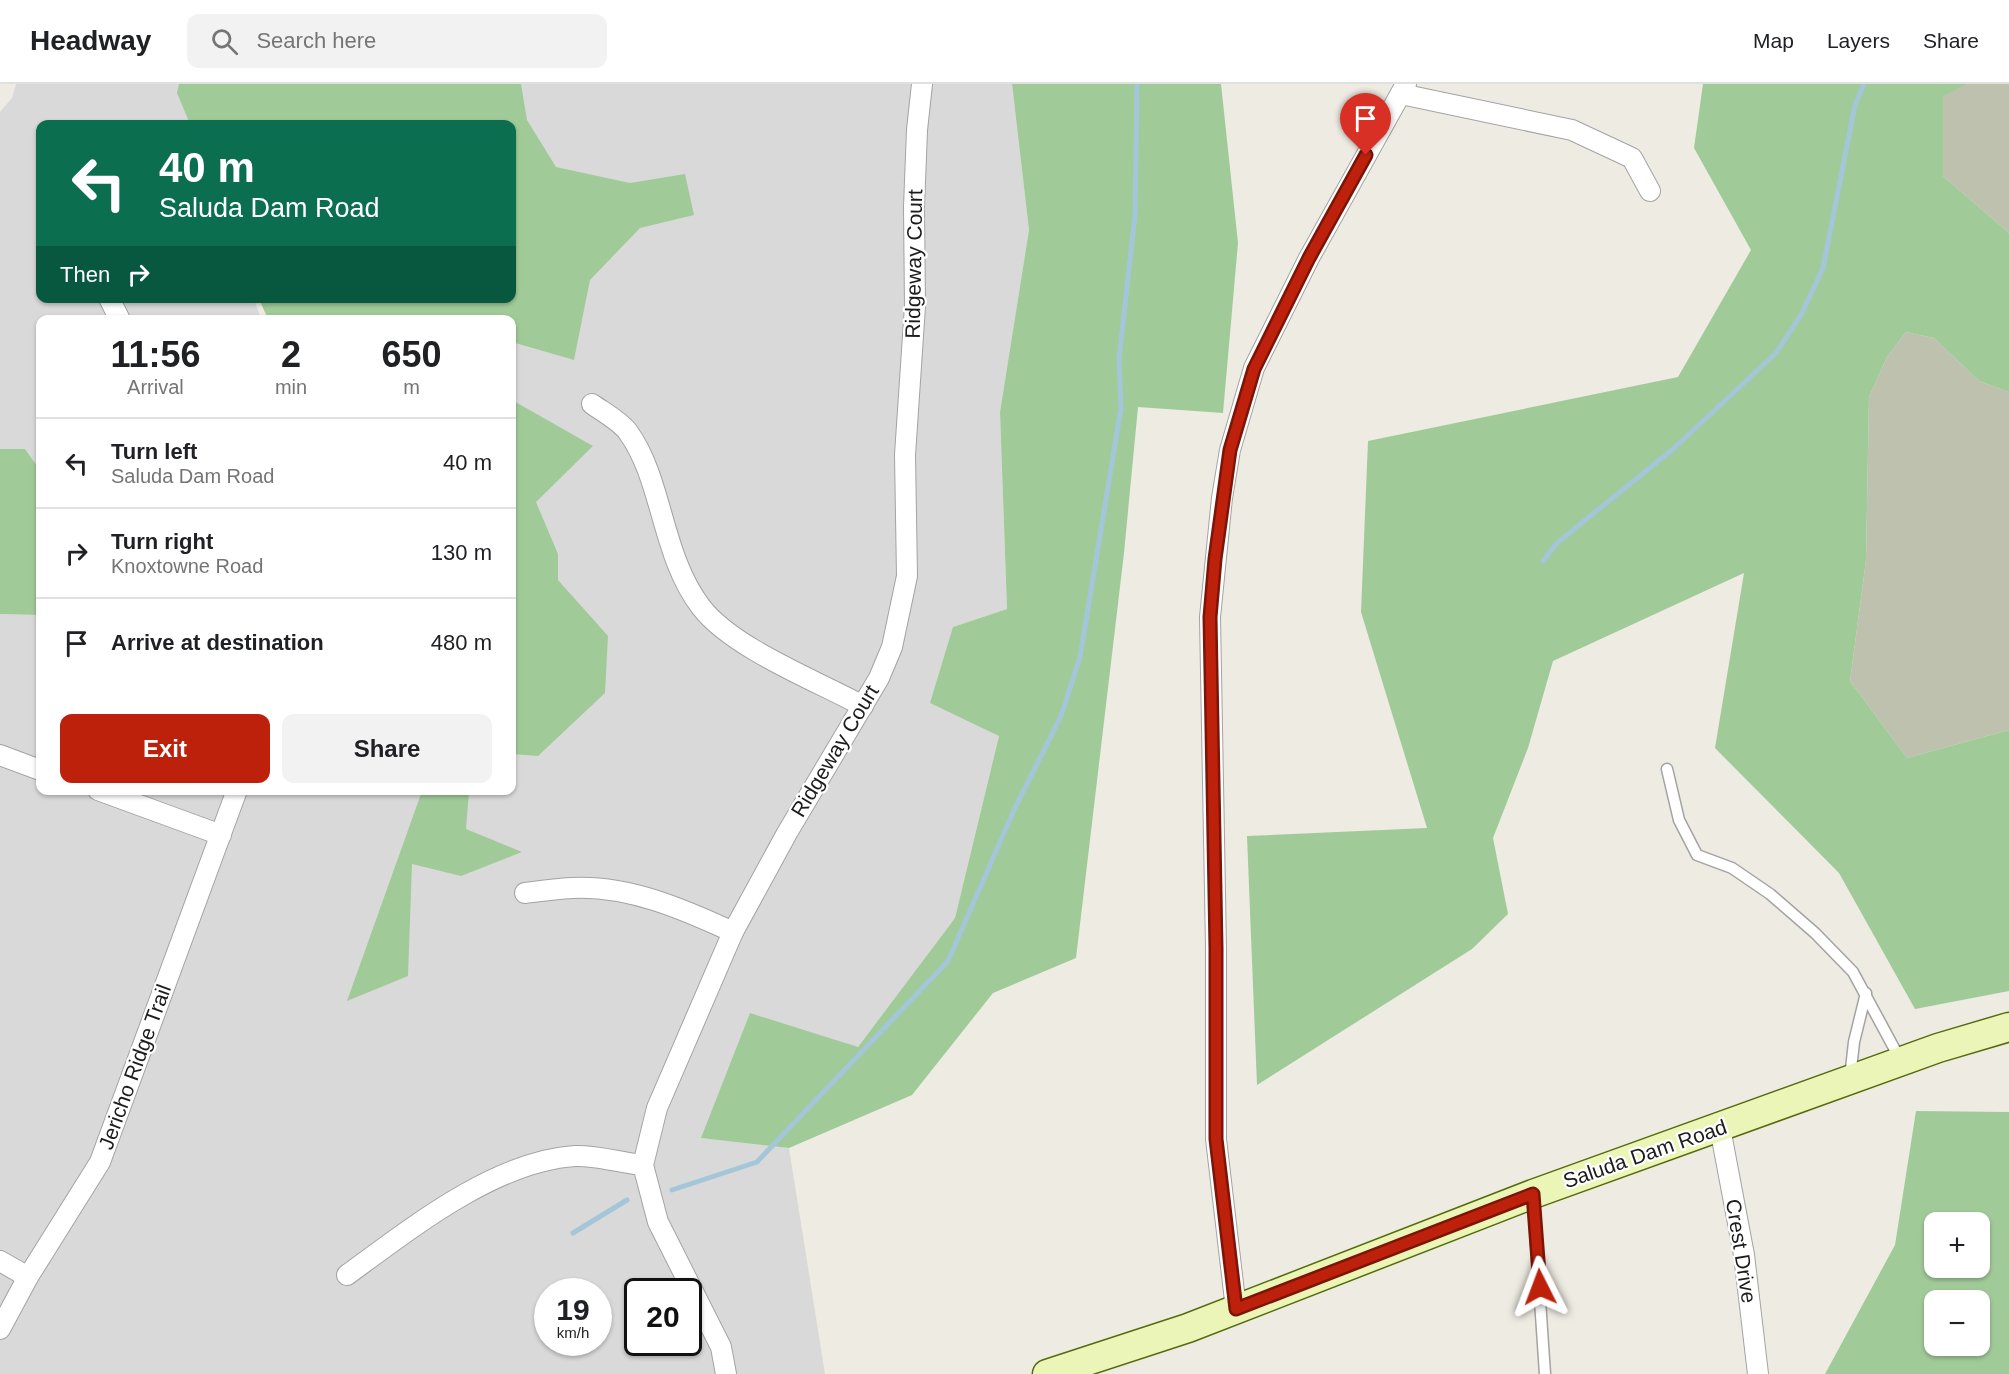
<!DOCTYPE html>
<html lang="en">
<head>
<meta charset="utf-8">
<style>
  :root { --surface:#fff; --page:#f2f2f2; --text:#202124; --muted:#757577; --line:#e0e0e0; --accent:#bd210b }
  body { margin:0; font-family:Arial,sans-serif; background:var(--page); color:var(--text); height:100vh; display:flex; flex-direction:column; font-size:22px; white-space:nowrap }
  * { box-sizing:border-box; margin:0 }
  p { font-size:20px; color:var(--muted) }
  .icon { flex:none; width:33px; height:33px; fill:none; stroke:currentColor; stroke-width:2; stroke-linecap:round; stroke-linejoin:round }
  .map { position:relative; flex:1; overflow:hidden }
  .sheet { position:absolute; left:36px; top:231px; width:480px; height:480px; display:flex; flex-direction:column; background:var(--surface); border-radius:12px; box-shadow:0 2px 4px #0004 }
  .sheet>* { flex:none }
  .top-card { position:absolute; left:36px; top:36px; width:480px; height:183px; border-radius:12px; box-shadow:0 2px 4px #0004; background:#0b6e4f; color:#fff; overflow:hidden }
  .fabs { position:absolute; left:1924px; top:1128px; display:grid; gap:12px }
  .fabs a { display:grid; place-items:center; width:66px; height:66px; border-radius:12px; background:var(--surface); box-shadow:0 2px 4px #0004; font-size:30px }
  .speed { position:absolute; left:534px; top:1194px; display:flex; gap:12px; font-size:30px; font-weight:700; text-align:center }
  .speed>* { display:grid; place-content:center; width:78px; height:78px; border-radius:50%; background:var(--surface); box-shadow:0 2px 4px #0004; line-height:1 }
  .speed small { font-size:15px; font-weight:400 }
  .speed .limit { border:3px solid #111; border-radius:9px; background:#fff; color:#111 }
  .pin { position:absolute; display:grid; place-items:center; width:51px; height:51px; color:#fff; margin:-62px -26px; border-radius:50% 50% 50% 0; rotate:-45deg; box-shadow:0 0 6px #0007 }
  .pin .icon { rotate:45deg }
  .me { position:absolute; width:66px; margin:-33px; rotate:357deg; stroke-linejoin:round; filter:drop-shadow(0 0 4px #0008) }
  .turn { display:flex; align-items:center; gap:21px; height:126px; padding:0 24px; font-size:27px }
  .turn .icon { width:78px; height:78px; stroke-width:2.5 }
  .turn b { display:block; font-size:42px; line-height:51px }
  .then { display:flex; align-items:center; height:57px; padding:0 24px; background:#0003; gap:12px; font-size:22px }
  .eta { display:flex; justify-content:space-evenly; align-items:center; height:102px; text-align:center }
  .eta b { font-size:36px; font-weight:700; line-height:42px }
  .primary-button { display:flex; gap:12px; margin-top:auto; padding:12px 24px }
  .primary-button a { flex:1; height:69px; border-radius:12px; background:var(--accent); color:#fff; font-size:24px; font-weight:700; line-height:69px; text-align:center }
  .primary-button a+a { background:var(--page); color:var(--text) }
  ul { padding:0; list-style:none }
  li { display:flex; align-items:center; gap:18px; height:90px; padding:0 24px; border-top:2px solid var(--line) }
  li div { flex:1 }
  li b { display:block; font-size:22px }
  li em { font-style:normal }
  header { display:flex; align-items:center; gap:36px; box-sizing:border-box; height:84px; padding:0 30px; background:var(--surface); border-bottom:2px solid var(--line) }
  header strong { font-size:28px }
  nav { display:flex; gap:33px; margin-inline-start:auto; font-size:21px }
  .search { width:420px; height:54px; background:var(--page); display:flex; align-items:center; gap:15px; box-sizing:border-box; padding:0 21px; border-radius:12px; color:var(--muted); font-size:22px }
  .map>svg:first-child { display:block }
</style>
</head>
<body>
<header>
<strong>Headway</strong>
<div class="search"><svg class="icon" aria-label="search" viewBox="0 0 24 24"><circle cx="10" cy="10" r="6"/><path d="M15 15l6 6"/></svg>Search here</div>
<nav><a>Map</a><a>Layers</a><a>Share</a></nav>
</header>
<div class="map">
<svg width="2009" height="1290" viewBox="0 0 2009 1290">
  <rect width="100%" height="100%" fill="#edebe2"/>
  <g fill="#dad9d9" fill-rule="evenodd">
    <path d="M16 0H181L195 40H40V214L254 215 261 235 40 236V386L25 365H0V28L12 14Z"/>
    <path d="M482 0H1012L1029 146 1000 328 1007 525 953 543 999 652 955 834 858 963 702 1054 789 1064 825 1290H0V530L38 531 40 512V706H512V40ZM548 1208H598V1258H548ZM638 1208H688V1258H638Z"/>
  </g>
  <g fill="#bec1ae">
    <path d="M1968 0H2009V149L1943 92V11Z"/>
    <path d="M1906 248 1934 254 1979 297 2009 308V646L1907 674 1850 597 1866 476 1869 313 1887 273Z"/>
  </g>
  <g fill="#a1ca99" fill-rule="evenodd">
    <path d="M179 0H521L527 36 556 83 630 99 685 90 694 131 640 144 590 196 574 276 512 258V236L268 235 259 215 512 214V40H190L177 9Z"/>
    <path d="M1012 0H1221L1238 159 1223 329 1138 323 1124 469 1076 874 993 909 912 1011 789 1064 701 1054 750 929 858 963 955 834 999 652 930 619 953 543 1007 525 1000 328 1029 146Z"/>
    <path d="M1703 0H1968L1943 12V92L2009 149V308L1979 297 1934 254 1906 248 1887 273 1869 313 1866 476 1850 597 1907 674 2009 646V907L1915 925 1839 789 1715 664 1744 489 1553 577 1528 664 1493 754 1508 830 1472 865 1257 1001 1247 752 1427 744 1361 528 1368 357 1678 293 1751 166 1694 64Z"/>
    <path d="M512 316 593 362 536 418 558 470V496L608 552 605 609 538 672 512 670Z"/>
    <path d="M0 365H25L40 386V512L38 531 0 530Z"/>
    <path d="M422 707H469L466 745 522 768 461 792 412 780 408 892 347 917Z"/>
    <path d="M1916 1027 2009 1028V1290H1825L1895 1161ZM1980 1138V1184H1935V1138ZM1980 1216V1262H1935V1216Z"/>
  </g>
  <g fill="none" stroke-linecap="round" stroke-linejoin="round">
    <g stroke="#a4c6d9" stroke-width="5">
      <path d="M1543 477 1557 459 1673 365 1776 269 1801 231 1823 184 1855 21 1864 0"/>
      <path d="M672 1106 757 1078 948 877 1014 726 1061 632 1080 573 1121 324 1119 275 1135 131 1137 0"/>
      <path d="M573 1149 627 1116"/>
    </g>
    <g stroke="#a3a3a3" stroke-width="13">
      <g id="lane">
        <path d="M1667 685 1679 736 1697 771 1732 784 1770 810 1815 849 1853 888 1901 977"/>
        <path d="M1850 994 1854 958 1866 909"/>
        <path d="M1533 1113 1545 1290"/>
      </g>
    </g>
    <g stroke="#a3a3a3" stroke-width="22">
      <g id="street">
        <path d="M1401 10 1572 46 1632 74 1650 107"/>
        <path d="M109 214 120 236"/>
        <path d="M592 320C603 328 620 337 628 348 663 396 661 471 701 523 732 564 817 597 863 622"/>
        <path d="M0 671 40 686"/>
        <path d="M98 706 221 751"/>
        <path d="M525 809C541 807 556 805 572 804 628 801 683 825 733 848"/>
        <path d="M1720 1044 1744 1171 1758 1290"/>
        <path d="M0 1177 28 1193"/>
        <path d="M347 1191C410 1145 495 1077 575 1072 596 1071 622 1079 643 1081"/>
        <path d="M1236 1225 1216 1055V864L1210 533 1222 414 1230 366 1254 284 1309 174 1406 0"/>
        <path d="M0 1245 28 1193 100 1078 237 706"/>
        <path d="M726 1290 721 1263 658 1138 643 1081 657 1024 733 848 787 749 879 594 892 563 907 492 905 371 915 222 914 123 917 46 922 0"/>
      </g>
    </g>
    <g stroke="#556b0a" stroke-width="31">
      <path id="secondary" d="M1047 1290 1188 1244 1533 1110 1938 964 2009 943"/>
    </g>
    <use href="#lane" stroke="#fff" stroke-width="10"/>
    <use href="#street" stroke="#fff" stroke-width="20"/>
    <use href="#secondary" stroke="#ebf5b7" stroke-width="28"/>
  </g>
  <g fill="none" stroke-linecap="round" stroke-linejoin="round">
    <g stroke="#7b1507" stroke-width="15">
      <path id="route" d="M1366 71 1309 174 1254 285 1230 366 1215 475 1210 533 1216 864V1055L1236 1225 1533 1110 1540 1203"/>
    </g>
    <use href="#route" stroke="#bd210b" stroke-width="10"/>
  </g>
  <g text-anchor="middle" stroke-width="4.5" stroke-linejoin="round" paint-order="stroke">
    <g font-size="21" fill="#1c1c1c" stroke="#fff">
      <text transform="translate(914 180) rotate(-89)" y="7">Ridgeway Court</text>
      <text transform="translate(835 667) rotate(-59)" y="7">Ridgeway Court</text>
      <text transform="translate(135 983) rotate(-70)" y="7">Jericho Ridge Trail</text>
      <text transform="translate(1645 1070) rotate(-19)" y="7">Saluda Dam Road</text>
      <text transform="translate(1741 1167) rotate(81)" y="7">Crest Drive</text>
    </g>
  </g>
</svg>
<div class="fabs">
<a>+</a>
<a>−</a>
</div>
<div class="speed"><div>19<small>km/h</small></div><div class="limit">20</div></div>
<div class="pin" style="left:1366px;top:71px;background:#d93025"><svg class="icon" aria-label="arrive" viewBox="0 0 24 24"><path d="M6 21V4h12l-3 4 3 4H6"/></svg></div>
<svg class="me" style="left:1540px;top:1203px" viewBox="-20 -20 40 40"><path d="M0-17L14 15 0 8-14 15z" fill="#bd210b" stroke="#fff" stroke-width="4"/></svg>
<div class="top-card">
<div class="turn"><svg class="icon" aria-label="left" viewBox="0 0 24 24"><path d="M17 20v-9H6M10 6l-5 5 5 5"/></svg><div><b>40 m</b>Saluda Dam Road</div></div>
<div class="then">Then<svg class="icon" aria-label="right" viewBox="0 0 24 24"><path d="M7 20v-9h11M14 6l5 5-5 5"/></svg></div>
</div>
<section class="sheet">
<div class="eta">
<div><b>11:56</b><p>Arrival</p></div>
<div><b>2</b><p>min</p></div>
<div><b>650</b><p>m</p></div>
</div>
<ul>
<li><svg class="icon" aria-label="left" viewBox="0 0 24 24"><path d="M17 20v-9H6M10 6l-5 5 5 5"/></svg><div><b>Turn left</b><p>Saluda Dam Road</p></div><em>40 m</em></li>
<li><svg class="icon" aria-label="right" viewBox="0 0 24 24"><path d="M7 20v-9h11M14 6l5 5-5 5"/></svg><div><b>Turn right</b><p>Knoxtowne Road</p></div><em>130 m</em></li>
<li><svg class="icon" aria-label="arrive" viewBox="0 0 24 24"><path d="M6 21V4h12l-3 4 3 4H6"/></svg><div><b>Arrive at destination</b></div><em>480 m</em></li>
</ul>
<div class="primary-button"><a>Exit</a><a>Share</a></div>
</section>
</div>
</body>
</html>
